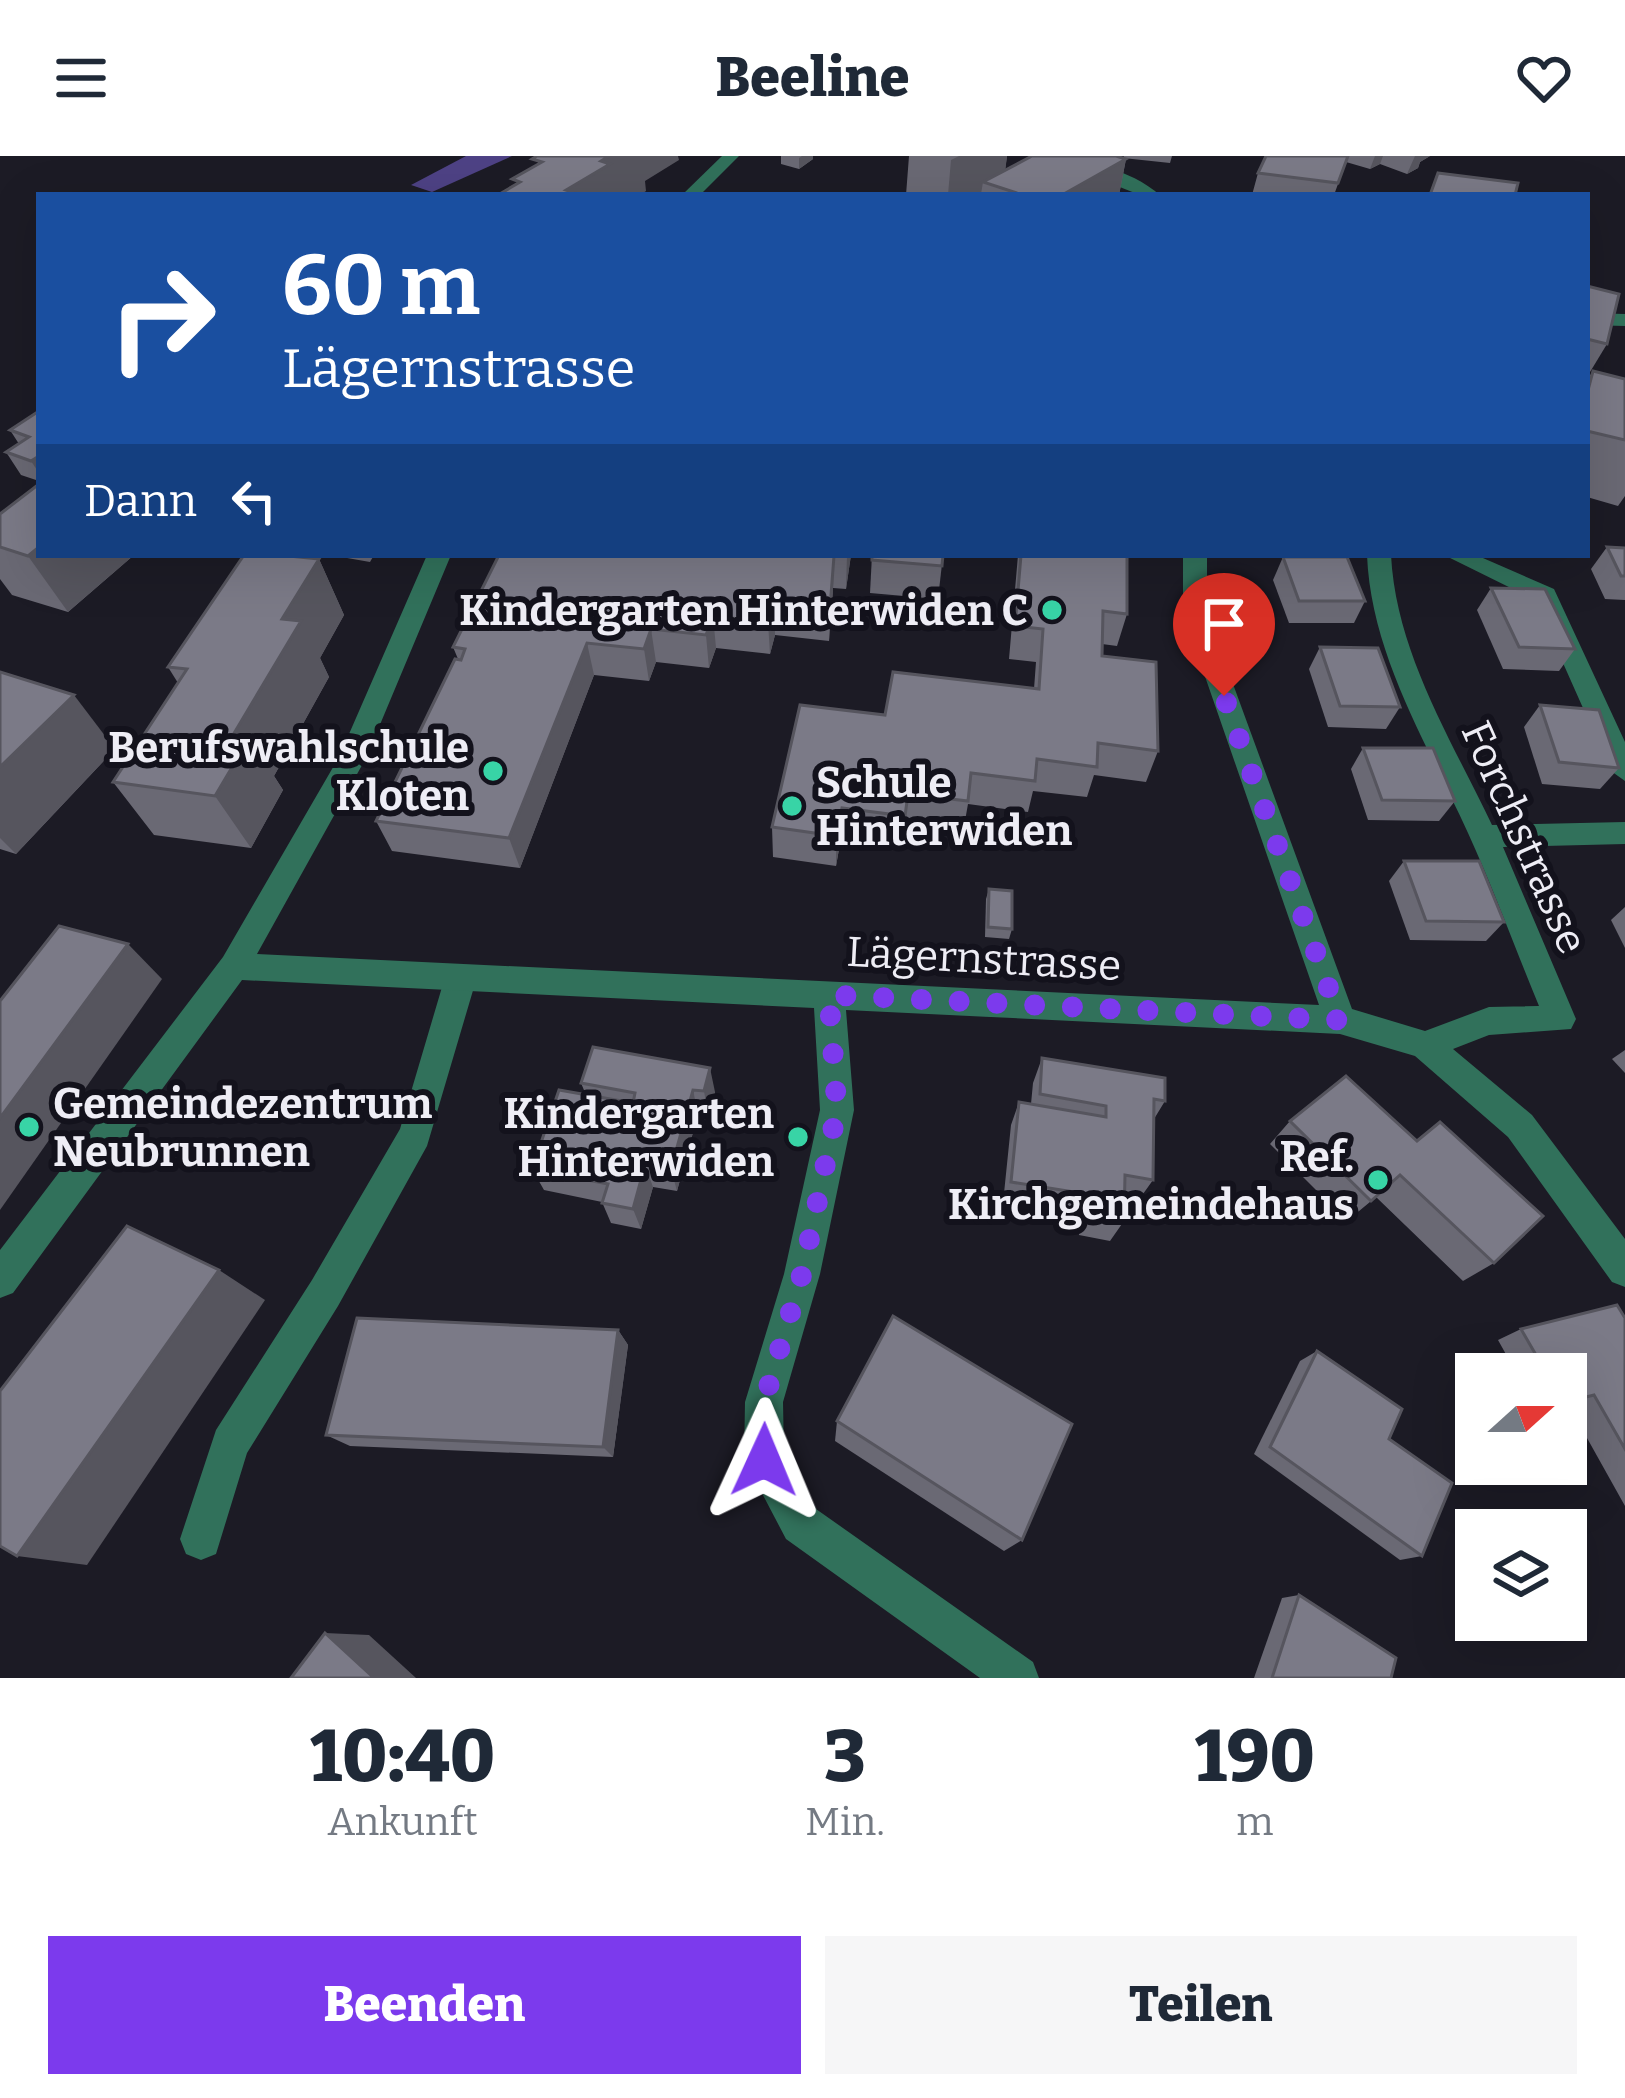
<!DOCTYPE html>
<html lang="de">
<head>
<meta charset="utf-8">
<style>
  :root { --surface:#fff; --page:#f6f6f7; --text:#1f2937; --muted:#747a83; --accent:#7c3aed }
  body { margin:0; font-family:Bitter,serif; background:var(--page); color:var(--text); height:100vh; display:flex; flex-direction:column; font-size:45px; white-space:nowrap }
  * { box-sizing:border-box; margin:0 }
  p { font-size:39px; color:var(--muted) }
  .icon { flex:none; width:66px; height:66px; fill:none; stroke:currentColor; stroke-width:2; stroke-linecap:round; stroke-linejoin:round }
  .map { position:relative; height:1522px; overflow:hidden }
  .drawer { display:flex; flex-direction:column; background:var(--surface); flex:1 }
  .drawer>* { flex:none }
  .top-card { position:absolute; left:36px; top:36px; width:1554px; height:366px; border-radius:0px; box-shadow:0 12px 48px #0002; background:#1a4fa0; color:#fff; overflow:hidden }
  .needle { width:78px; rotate:69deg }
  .fabs { position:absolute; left:1455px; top:1197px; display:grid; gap:24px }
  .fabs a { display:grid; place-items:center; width:132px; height:132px; border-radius:0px; background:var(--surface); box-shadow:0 12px 48px #0002; font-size:60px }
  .pin { position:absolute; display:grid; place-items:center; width:102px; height:102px; color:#fff; margin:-123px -51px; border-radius:50% 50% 50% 0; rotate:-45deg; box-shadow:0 0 12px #0007 }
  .pin .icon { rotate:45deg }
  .me { position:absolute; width:132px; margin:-66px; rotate:1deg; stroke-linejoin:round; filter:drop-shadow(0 0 9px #0008) }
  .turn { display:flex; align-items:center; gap:42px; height:252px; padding:0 48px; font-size:54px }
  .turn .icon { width:156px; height:156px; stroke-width:2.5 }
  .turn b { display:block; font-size:84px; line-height:102px }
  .then { display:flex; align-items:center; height:114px; padding:0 48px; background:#0003; gap:24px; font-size:45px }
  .eta { display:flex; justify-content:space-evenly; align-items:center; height:204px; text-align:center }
  .eta b { font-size:72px; font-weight:800; line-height:84px }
  .action { display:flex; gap:24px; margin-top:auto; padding:24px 48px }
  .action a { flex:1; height:138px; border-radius:0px; background:var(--accent); color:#fff; font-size:48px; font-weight:800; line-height:138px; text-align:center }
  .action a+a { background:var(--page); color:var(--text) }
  header { display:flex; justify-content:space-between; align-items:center; height:156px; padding:0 48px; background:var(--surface); font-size:54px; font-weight:800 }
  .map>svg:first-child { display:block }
</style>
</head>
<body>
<header><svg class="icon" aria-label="menu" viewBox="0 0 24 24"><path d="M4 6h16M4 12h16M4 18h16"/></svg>Beeline<svg class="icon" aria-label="heart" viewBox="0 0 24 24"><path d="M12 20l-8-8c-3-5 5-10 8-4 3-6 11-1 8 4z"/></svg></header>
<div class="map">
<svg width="1625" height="1522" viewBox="0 0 1625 1522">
  <rect width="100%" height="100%" fill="#1c1b25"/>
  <path fill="#4e4285" d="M466 0H512L432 36 411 29Z"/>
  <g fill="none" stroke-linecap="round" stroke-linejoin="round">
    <path fill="#31715b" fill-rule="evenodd" d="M461 808 472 812 477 821 427 990 338 1150 247 1297 216 1398 201 1404 186 1398 180 1383 216 1274 312 1124 400 973 445 821 450 812Z"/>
    <g fill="#31715b" fill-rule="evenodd">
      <path d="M722 0H739L700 39H682Z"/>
      <path d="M1041 0C1080 0 1131 14 1160 39H1140Z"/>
      <path d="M1587 157 1625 158V170L1587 169Z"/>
      <path d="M427 399H451L366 602 257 798 1319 849 1183 457V399H1207V457L1352 853 1425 875 1489 851 1539 850C1515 792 1494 734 1468 677 1428 589 1371 499 1367 399H1391C1396 496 1451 583 1492 669L1625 666V688L1503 691 1576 863 1571 873 1489 879 1453 893 1532 959 1625 1083V1131L1612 1126 1508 981 1415 900 1340 878 846 854 854 954 820 1118 783 1246 784 1299 816 1353 1033 1506 1039 1522H980L786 1383 744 1303 745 1246 784 1118 820 954 814 852 242 824 13 1137 0 1142V1094L223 801 339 601Z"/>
      <path d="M1444 399H1476L1554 433 1625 586V625L1611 615 1535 444Z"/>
    </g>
  </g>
  <g fill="#6a6974">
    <path d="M781 0H813V3L799 13 781 8Z"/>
    <path d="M909 0H1007L1005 14 1126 3 1119 39H906Z"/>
    <path d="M1124 0H1172L1170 7 1123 2Z"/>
    <path d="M1266 0H1430L1420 6 1418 12 1407 18 1380 8 1370 13 1346 6 1334 39H1252L1258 17Z"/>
    <path d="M1587 130 1607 188 1587 221Z"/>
    <path d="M1593 215 1625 223V340L1618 350 1587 341V224Z"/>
    <path d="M39 255V325L21 319 6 296 19 288 10 274Z"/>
    <path d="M0 358 39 399H134L68 456 12 439 0 423Z"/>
    <path d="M1607 391 1625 392V444L1605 443 1591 413Z"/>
    <path d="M330 399H374L370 406Z"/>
    <path d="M709 399H851L846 433 833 432 829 485 775 479 770 498 716 492 709 512 656 506 649 525 594 519 520 712 392 695 376 665 458 503 453 491Z"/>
    <path d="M872 399H943L938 443 870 437Z"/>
    <path d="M1018 399H1127V458L1117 490 1102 488V500L1158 595 1146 626 1094 619 1087 641 1033 635 1028 656 968 648 963 676 905 668 902 690 841 682 836 710 773 701 772 671 885 559 1034 533 1036 506 1009 503Z"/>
    <path d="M1283 401 1365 445 1354 467H1289L1273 424Z"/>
    <path d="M319 403 344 459 320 502 329 521 274 620 283 634 251 692 154 679 113 626 178 527 168 511Z"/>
    <path d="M1491 432 1575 493 1559 515 1503 513 1477 454Z"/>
    <path d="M1320 491 1400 551 1386 573 1328 571 1309 513Z"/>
    <path d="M0 516 115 593 16 698 0 693Z"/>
    <path d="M1540 549 1619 612 1600 633 1542 628 1524 571Z"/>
    <path d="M1363 592 1455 645 1439 665 1368 664 1351 613Z"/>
    <path d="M1404 705 1504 766 1486 785 1410 784 1389 725Z"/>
    <path d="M989 733 1012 773 1009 783 985 781 986 743Z"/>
    <path d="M1625 751V792L1611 764Z"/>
    <path d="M1625 894V917L1612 903Z"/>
    <path d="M1042 902 1165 945 1154 963 1153 1024 1138 1045 1125 1042 1124 1065 1110 1085 1079 1079 1080 1060 1003 1047 1011 969 1019 946 1031 948 1033 927Z"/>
    <path d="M1346 920 1494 1107 1463 1125 1376 1041 1347 1065 1270 988 1290 965Z"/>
    <path d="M581 927 715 936 708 959 698 958 677 1035 653 1031 641 1073 611 1067 602 1046 544 1034 532 1013 586 939Z"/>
    <path d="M1625 1162V1350L1568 1248 1566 1218H1517L1498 1184 1521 1173Z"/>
    <path d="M618 1174 628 1189 613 1301 350 1290 326 1279Z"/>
    <path d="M1317 1195 1389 1283 1422 1400 1400 1404 1254 1298 1300 1205Z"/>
    <path d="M837 1265 1022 1384 1004 1395 835 1285Z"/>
    <path d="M1299 1439 1391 1522H1254L1282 1442Z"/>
  </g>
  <g fill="#56555e">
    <path d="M609 0H678L679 4 645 25 646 35 640 39H567L566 34Z"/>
    <path d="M802 0H813V3L799 13V2Z"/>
    <path d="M959 0H1007L1004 25 983 26 981 38 979 39H948L951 4Z"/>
    <path d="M1375 0H1383L1380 8 1370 13Z"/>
    <path d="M1415 0H1430L1420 6 1418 12 1407 18Z"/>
    <path d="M1126 3 1119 39H1062Z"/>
    <path d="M39 300V317L31 305Z"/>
    <path d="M39 391V399H134L68 456 28 400Z"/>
    <path d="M847 399H851L846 433Z"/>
    <path d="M834 400 833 432 829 485 830 452Z"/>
    <path d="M319 403 344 459 320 502 329 521 274 620 283 634 251 692 215 640 233 579 282 463Z"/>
    <path d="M774 446 775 479 770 498 768 466Z"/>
    <path d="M713 460 716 492 709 512 706 479Z"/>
    <path d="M651 473 656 506 649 525 644 493Z"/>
    <path d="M587 487 594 519 520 712 509 682Z"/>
    <path d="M74 539 115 593 16 698 0 682V611Z"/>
    <path d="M842 652 841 682 836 710V680Z"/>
    <path d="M128 788 162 823 0 1054V962Z"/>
    <path d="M710 912 715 936 708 959 704 935Z"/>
    <path d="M693 934 698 958 677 1035 671 1013Z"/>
    <path d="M645 1009 653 1031 641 1073 633 1053Z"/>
    <path d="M219 1114 265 1144 87 1409 17 1400Z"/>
    <path d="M618 1174 628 1189 613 1301 603 1291Z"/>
    <path d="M325 1477 369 1479 416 1522H374Z"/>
  </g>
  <g fill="#7b7a87" stroke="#56555e" stroke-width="3">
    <path d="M537 0H609L601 5 610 8 566 34 575 37 571 39H498L520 26 512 23 542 6 532 3Z"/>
    <path d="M1032 0H1116L1126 3 1062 39H1023L983 26Z"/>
    <path d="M1266 0H1348L1338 27 1258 17Z"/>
    <path d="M1438 17 1518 27 1515 39H1430Z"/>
    <path d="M1587 130 1619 138 1607 188 1587 183Z"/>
    <path d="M1593 215 1625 223V284L1587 275V238Z"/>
    <path d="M39 255V300L31 305 6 296 29 281 10 274Z"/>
    <path d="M39 328V391L28 400 0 391V358Z"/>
    <path d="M1607 391 1625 392V420H1621Z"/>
    <path d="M244 399H279L319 403 282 463 301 465 233 579 250 581 215 640 113 626 187 513 168 511Z"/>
    <path d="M499 399 709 400 847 399 834 400 830 452 774 446 768 466 713 460 706 479 651 473 644 493 587 487 509 682 376 665 455 503 461 504 465 493 453 491Z"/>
    <path d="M872 399H943L942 410 872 404Z"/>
    <path d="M1021 399H1127V458L1103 455 1102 500 1156 506 1158 595 1098 587 1097 611 1037 603 1035 625 971 617 968 645 908 638 905 660 842 652 836 680 772 671 800 549 885 559 893 516 1039 533 1043 473 1015 470Z"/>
    <path d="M1283 401H1347L1365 445H1299Z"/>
    <path d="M1491 432 1545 433 1575 493 1519 491Z"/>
    <path d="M1320 491 1378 492 1400 551 1340 550Z"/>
    <path d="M0 516 74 539 0 611Z"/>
    <path d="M1540 549 1599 554 1619 612 1559 606Z"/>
    <path d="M1363 592H1433L1455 645 1382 644Z"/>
    <path d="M1404 705H1479L1504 766 1426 765Z"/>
    <path d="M989 733 1012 735V773L988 771Z"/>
    <path d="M59 770 128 788 0 962V845Z"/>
    <path d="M593 891 710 912 704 935 693 934 671 1013 645 1009 633 1053 602 1047 608 1028 532 1013 559 934 633 947 635 937 581 927Z"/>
    <path d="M1042 902 1165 922V945L1154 943 1153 1024 1125 1019 1124 1065 1092 1059 1093 1039 1011 1026 1019 946 1106 961V950L1040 938Z"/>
    <path d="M1346 920 1417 985 1440 966 1543 1060 1494 1107 1400 1019 1371 1045 1290 965Z"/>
    <path d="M127 1070 219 1114 17 1400 0 1390V1235Z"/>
    <path d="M1617 1149 1625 1162V1293L1594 1239 1566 1246V1218H1547L1521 1173Z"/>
    <path d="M893 1160 1072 1268 1022 1384 837 1265Z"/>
    <path d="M357 1162 618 1174 603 1291 326 1279Z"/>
    <path d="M1317 1195 1402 1253 1389 1283 1452 1327 1422 1400 1270 1291Z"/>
    <path d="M1299 1439 1396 1502 1391 1522H1272Z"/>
    <path d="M325 1477 374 1522H291Z"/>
  </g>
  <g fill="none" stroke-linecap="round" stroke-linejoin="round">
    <path stroke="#7c3aed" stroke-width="21" stroke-dasharray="0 37.8" d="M764 1304V1246L802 1118 837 954 829 839 1340 864 1224 540"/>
  </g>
  <g fill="#38d4a6" stroke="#13121c" stroke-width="4.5">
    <circle cx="1052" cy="454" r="12"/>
    <circle cx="493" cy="615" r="12"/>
    <circle cx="792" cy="650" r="12"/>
    <circle cx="29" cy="971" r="12"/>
    <circle cx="798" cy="981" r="12"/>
    <circle cx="1378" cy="1024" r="12"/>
  </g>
  <g text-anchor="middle" stroke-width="12" stroke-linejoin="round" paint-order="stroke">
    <g font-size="42" font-weight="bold" fill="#eeedf5" stroke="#13121c" text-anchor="end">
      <text x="1028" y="469">Kindergarten Hinterwiden C</text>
      <text x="469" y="606">Berufswahlschule<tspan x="469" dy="48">Kloten</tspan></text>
      <text x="816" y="641" text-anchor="start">Schule<tspan x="816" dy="48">Hinterwiden</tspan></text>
      <text x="53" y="962" text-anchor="start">Gemeindezentrum<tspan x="53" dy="48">Neubrunnen</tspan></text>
      <text x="774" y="972">Kindergarten<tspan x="774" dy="48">Hinterwiden</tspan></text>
      <text x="1354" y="1015">Ref.<tspan x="1354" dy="48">Kirchgemeindehaus</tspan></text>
    </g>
    <g font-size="42" fill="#eeedf5" stroke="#13121c">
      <text transform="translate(1525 681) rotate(66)" y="15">Forchstrasse</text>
      <text transform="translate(984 802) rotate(3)" y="15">Lägernstrasse</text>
    </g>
  </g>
</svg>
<div class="fabs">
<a><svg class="needle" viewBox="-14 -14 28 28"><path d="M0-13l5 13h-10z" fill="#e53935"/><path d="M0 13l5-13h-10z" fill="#747a83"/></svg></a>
<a><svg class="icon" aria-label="layers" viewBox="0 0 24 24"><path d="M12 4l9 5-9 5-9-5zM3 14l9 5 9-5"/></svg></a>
</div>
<div class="pin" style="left:1224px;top:540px;background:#d93025"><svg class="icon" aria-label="arrive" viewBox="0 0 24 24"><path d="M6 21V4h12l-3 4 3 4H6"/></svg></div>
<svg class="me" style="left:764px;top:1304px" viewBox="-20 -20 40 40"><path d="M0-17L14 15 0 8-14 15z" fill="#7c3aed" stroke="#fff" stroke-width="4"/></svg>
<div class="top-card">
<div class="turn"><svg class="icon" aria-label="right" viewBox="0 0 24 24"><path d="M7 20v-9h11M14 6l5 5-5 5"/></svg><div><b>60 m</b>Lägernstrasse</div></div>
<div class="then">Dann<svg class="icon" aria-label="left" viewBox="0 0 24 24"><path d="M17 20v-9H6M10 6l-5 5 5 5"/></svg></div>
</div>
</div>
<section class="drawer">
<div class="eta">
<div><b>10:40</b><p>Ankunft</p></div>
<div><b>3</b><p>Min.</p></div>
<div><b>190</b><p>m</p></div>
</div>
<div class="action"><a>Beenden</a><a>Teilen</a></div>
</section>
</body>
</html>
